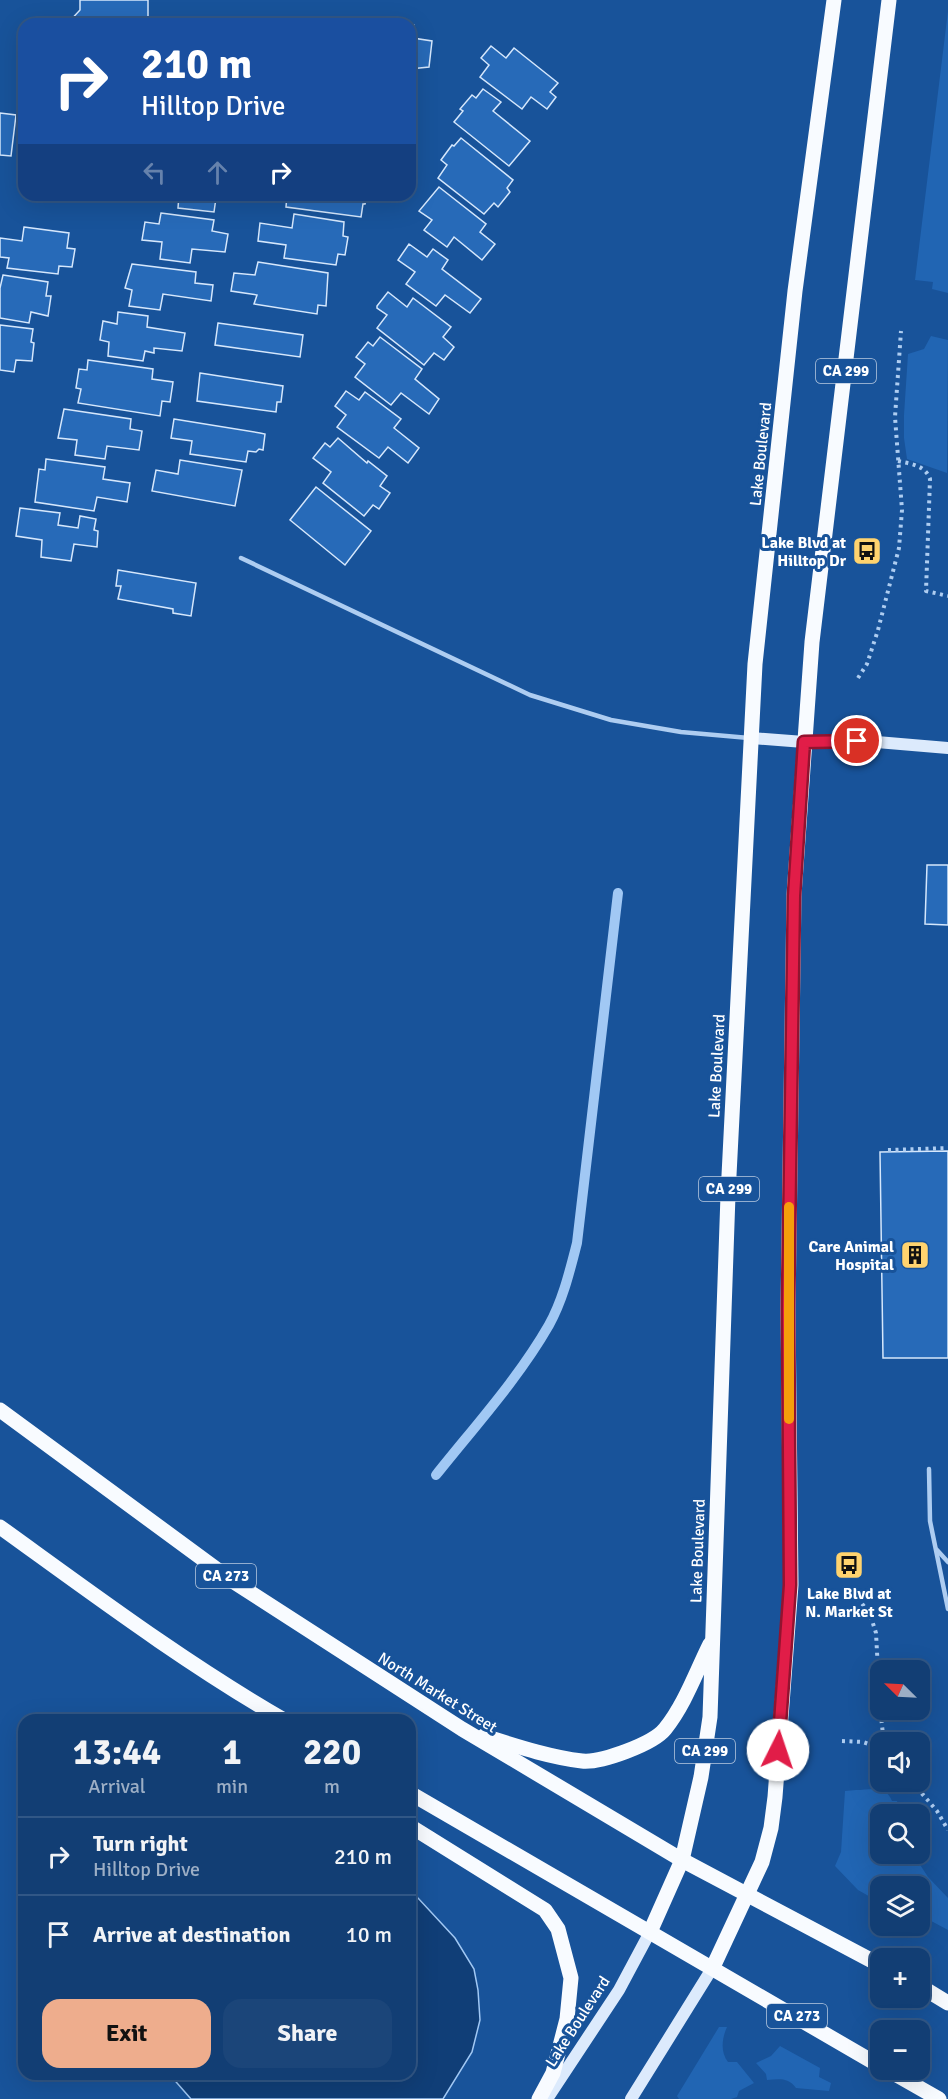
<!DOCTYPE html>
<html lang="en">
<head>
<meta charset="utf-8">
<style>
  :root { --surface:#123e74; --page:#1b4579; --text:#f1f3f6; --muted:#9caec5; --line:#315786; --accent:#eead8d }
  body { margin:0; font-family:Signika,sans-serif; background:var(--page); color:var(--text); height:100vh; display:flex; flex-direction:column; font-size:22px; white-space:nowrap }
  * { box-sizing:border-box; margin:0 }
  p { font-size:20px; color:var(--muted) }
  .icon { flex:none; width:33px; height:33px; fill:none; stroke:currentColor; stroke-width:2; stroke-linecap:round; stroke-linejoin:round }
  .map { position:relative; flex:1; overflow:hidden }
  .sheet { position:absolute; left:18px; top:1714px; width:398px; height:366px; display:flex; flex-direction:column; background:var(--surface); border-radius:18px; box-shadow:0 6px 24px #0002,0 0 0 2px var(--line) }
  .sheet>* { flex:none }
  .top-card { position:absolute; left:18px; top:18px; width:398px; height:183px; border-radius:18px; box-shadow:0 6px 24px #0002,0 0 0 2px var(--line); background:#1a4fa0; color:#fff; overflow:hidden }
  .needle { width:39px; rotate:294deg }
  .fabs { position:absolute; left:870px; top:1660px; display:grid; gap:12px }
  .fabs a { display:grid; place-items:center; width:60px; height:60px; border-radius:12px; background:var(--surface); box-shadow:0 6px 24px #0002,0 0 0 2px var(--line); font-size:30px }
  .pin { position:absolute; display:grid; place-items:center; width:51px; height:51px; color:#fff; margin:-26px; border:3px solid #fff; border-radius:50%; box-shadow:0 2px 6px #0007 }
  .me { position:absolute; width:66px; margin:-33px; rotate:4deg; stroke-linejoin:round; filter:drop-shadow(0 0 4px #0008) }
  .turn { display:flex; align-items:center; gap:21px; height:126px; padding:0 24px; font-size:27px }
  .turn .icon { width:78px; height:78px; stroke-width:2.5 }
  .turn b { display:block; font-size:42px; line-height:51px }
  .lanes { display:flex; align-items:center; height:57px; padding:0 24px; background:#0003; justify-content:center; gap:30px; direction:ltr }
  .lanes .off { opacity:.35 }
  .eta { display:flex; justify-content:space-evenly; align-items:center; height:102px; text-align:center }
  .eta b { font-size:36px; font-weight:800; line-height:42px }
  .action { display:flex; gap:12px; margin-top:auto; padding:12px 24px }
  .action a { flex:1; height:69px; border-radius:18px; background:var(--accent); color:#111; font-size:24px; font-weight:800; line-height:69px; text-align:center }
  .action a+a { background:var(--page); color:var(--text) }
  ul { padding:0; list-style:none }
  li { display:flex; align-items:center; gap:18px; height:78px; padding:0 24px; border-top:2px solid var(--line) }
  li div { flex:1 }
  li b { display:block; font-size:22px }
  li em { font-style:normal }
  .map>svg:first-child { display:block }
</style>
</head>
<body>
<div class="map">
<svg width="948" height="2099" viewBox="0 0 948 2099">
  <rect width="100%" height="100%" fill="#18539a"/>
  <g fill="#2165b3">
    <path d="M948 11V293L932 289 933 282 915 280Z"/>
    <path d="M931 336 948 340 947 473 907 459 904 438V415L908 354 924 349Z"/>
    <path d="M856 1790C871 1790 886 1785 892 1801H897L901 1815H880V1854H913L928 1877 948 1898V1930L920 1915V1887H880V1898L874 1899 858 1890 835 1866 841 1852 845 1791Z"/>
    <path d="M719 2027H727C722 2038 720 2052 728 2062H737L754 2083 739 2091 737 2097 731 2099H679L677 2096Z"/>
    <path d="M780 2046 820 2068 819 2077 831 2083 829 2091 796 2088C789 2077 778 2079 767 2080L766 2074 756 2063 771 2056Z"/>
  </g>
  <path fill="#103e77" stroke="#a1c8f4" stroke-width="1.5" d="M410 1893 418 1898 455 1938 474 1969 478 1990 480 2020 472 2052 443 2099H191L170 2075 410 2074Z"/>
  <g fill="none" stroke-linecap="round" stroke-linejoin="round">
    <path stroke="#a1c8f4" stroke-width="10" d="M436 1475C475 1426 518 1379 549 1325 563 1300 570 1270 577 1243L618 893"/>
  </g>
  <g fill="#276ab8" stroke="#d5e7fc" stroke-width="1.5">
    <path d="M80 0H148V24H67L80 10Z"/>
    <path d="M410 24 414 25 413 38 432 41 429 67 410 69Z"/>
    <path d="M491 46 506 58 514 48 558 83 550 92 556 97 547 109 531 97 522 109 480 77 489 65 481 58Z"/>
    <path d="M483 89 501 102 493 111 530 141 509 166 454 122 463 111 460 109 472 95 476 98Z"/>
    <path d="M0 113 16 115 11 156 0 155Z"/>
    <path d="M461 138 513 180 507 188 510 192 498 207 494 203 484 214 438 178 447 165 441 160 452 145 454 146Z"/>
    <path d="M439 187 486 224 480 232 495 244 482 260 454 237 447 247 424 230 432 220 419 211Z"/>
    <path d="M179 195H246V202L216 198 214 212 178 208Z"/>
    <path d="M287 195H367L365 204H363L361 217 286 207Z"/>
    <path d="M161 213 214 220 212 231 228 234 225 252 192 249 190 263 160 259 162 242 142 240 145 222 159 224Z"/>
    <path d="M294 214 344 222 343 236 348 237 345 255 338 254 336 265 284 258 286 245 258 241 260 223 292 228Z"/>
    <path d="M24 227 69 233 67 248 75 249 72 267 59 266 58 274 7 268 9 258 0 257V238L22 241Z"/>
    <path d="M409 244 427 257 433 249 448 260 442 269 481 299 470 313 445 295 436 306 406 284 415 272 398 260Z"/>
    <path d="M258 262 328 273 326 306 318 305 317 314 254 304 257 295 231 291 234 273 255 275Z"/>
    <path d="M132 264 196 272 195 283 213 285 211 301 163 294 160 310 129 306 132 290 125 288Z"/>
    <path d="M3 275 48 282 46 296H51L48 316 31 312 29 323 0 318V288Z"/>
    <path d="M388 292 407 307 413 298 451 327 443 337 454 347 444 360 434 353 424 365 377 328 387 315 377 308V306Z"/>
    <path d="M118 312 148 316 147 327 185 333 182 351 154 348V353L145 351 143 361 108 356 109 342 100 340 103 321 117 324Z"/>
    <path d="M218 323 303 335 300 357 215 345Z"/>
    <path d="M0 325 33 329 31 342 34 343 32 361 16 360 14 372 0 370Z"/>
    <path d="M380 337 422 369 415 379 439 399 429 414 401 393 391 405 355 377 365 364 356 357 368 342 373 346Z"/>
    <path d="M88 360 153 369 152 379 173 382 170 402 162 401 160 416 78 403 81 389 76 388 79 369 87 370Z"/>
    <path d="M200 373 283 386 281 402H277L276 412 197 401Z"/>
    <path d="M346 391 359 400 365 392 401 419 394 428 419 448 408 463 388 447 379 458 337 427 346 415 335 406Z"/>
    <path d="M64 409 131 419 130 429 142 431 139 450 107 446 105 459 75 455 77 440 58 438Z"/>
    <path d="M174 419 260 433 265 434 263 450 259 449 256 452 248 451 246 462 190 454 192 441 171 438Z"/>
    <path d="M338 438 367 463 368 461 387 476 380 486 390 493 379 509 373 505 364 516 323 483 331 472 313 458 325 443 330 447Z"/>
    <path d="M46 459 105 467 103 479 130 483 127 502 97 497 94 511 35 502 39 469 45 470Z"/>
    <path d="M180 460 242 470 235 506 152 491 156 470 178 474Z"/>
    <path d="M316 487 371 531 345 565 290 520Z"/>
    <path d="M20 508 60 513 58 525 78 528 80 516 96 519 94 530 98 531 97 547 74 544 71 561 41 557 42 540 16 536Z"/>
    <path d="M118 570 196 583 191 616 173 613V609L118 599 121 586H116Z"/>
    <path d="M927 865H948V925L925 924Z"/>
    <path d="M948 1151V1358H883L880 1152Z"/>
  </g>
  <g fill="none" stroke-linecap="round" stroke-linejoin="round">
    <g stroke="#aecdf1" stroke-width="4" stroke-dasharray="3 4.5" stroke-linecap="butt">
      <path d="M898 461C911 464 925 465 930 479L926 591 948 596"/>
      <path d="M858 678 867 664 878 630 899 548 902 510 895 417 901 331"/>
      <path d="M888 1150 948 1148"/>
      <path d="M853 1592 870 1614 876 1633 880 1708 884 1743"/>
      <path d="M842 1741 863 1742 880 1748"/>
      <path d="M912 1782 937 1811 948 1830"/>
    </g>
    <g stroke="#aecdf1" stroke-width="4.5">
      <path d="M241 558 530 695 611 720 681 732 749 738"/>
      <path d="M929 1469 930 1521 948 1609"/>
      <path d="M937 1550 948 1562"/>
    </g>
    <g stroke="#dceafc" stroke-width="12">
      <path d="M752 738 804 742 865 741 948 748"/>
      <path d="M547 2099 619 1990 650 1932"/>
      <path d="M631 2099 713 1967"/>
    </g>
    <g stroke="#f8fbff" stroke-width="15">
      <path d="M0 1410 234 1582 462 1729 682 1860 880 1965"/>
      <path d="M0 1527C93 1594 185 1663 284 1720"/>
      <path d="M484 1736C516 1746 549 1757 582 1761 601 1763 653 1744 665 1729 685 1704 696 1672 710 1644"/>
      <path d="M410 1793 880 2066"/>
      <path d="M410 1826 545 1910 558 1929 571 1978 567 2019 553 2073 539 2099"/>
      <path d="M650 1932 682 1860 701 1777 710 1717 728 1195 755 664 795 291 834 0"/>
      <path d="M713 1967 762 1862 771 1828 775 1797 791 1585 788 1309 794 895 812 642 889 0"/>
      <path d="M920 1986 948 2003"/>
      <path d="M888 2070 939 2099"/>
    </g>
  </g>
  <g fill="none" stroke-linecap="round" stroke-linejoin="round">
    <g stroke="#92132f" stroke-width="15">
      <path id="route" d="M778 1750 790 1585 788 1309 794 896 804 742 857 741"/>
    </g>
    <use href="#route" stroke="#e11d48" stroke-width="10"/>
    <path stroke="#f59e0b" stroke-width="10" d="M789 1419V1207"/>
  </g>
  <defs>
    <g id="bus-square" transform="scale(1.5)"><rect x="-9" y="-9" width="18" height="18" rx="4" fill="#ffd36e" stroke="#18539a"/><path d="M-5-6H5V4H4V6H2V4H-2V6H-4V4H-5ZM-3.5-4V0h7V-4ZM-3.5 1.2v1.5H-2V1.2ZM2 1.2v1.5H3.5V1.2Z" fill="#111"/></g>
    <g id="building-square" transform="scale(1.5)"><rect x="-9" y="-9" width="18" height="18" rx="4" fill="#ffd36e" stroke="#18539a"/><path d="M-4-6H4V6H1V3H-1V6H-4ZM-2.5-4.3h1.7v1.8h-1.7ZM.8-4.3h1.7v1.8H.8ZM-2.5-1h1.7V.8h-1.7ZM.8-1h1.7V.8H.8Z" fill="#111"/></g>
  </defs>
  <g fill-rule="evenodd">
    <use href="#bus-square" x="867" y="551"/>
    <use href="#building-square" x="915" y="1255"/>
    <use href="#bus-square" x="849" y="1565"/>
  </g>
  <g text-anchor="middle" stroke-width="6" stroke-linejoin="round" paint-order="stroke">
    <g fill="#18539a" stroke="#bacbe1" stroke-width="1.5">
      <rect x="816" y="359" width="60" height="24" rx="4.5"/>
      <rect x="699" y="1177" width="60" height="24" rx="4.5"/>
      <rect x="196" y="1564" width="60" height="24" rx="4.5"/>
      <rect x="675" y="1739" width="60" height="24" rx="4.5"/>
      <rect x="767" y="2004" width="60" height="24" rx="4.5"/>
    </g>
    <g font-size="15" font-weight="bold" fill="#fff">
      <text x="846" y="376">CA 299</text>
      <text x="729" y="1194">CA 299</text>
      <text x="226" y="1581">CA 273</text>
      <text x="705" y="1756">CA 299</text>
      <text x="797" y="2021">CA 273</text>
    </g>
    <g font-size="16" fill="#fff" stroke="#18539a">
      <text transform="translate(760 454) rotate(-84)" y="6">Lake Boulevard</text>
      <text transform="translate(716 1066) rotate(-87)" y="6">Lake Boulevard</text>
      <text transform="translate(697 1551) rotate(-88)" y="6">Lake Boulevard</text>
      <text transform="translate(438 1692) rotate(32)" y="6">North Market Street</text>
      <text transform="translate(577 2021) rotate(-57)" y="6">Lake Boulevard</text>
    </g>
    <g font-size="16" font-weight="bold" fill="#fff" stroke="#18539a" text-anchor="end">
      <text x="846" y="548">Lake Blvd at<tspan x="846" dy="18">Hilltop Dr</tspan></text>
      <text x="894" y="1252">Care Animal<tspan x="894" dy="18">Hospital</tspan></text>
      <text x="849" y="1599" text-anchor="middle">Lake Blvd at<tspan x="849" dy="18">N. Market St</tspan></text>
    </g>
  </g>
</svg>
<div class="fabs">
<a><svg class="needle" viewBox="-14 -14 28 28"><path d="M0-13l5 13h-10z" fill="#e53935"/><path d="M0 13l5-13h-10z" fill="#9caec5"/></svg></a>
<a><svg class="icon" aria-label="sound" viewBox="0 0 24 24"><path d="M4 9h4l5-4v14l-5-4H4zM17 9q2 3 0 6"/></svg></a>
<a><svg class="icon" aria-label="search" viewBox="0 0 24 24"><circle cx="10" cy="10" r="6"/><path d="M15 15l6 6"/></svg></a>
<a><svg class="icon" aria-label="layers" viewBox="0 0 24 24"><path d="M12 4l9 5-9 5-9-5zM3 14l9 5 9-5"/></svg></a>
<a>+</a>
<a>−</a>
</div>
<div class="pin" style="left:857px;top:741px;background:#d93025"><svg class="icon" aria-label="arrive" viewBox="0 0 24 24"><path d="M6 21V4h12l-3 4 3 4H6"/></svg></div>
<svg class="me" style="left:778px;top:1750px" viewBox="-20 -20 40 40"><circle r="19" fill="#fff"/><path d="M0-13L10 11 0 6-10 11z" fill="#e11d48"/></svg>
<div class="top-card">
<div class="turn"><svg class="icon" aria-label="right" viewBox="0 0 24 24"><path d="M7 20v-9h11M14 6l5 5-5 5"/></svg><div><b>210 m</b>Hilltop Drive</div></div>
<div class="lanes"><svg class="icon off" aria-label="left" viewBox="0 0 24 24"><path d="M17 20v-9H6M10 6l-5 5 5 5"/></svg><svg class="icon off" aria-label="ahead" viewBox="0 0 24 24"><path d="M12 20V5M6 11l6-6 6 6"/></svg><svg class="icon" aria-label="right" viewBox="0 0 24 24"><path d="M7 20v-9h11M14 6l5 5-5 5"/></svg></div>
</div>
<section class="sheet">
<div class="eta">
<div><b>13:44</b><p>Arrival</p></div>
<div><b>1</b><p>min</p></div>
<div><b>220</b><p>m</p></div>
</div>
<ul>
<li><svg class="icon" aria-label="right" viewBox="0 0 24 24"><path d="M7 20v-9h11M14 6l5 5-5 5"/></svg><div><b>Turn right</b><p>Hilltop Drive</p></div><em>210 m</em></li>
<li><svg class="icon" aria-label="arrive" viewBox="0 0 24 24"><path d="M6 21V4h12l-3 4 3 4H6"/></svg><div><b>Arrive at destination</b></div><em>10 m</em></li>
</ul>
<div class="action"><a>Exit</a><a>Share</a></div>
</section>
</div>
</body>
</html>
